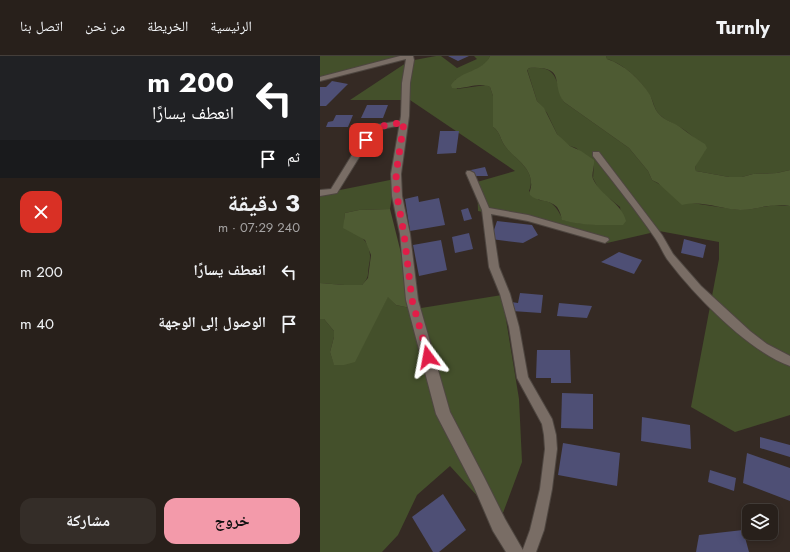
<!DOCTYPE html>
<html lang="ar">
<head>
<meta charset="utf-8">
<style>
  :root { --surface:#28201b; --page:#342d28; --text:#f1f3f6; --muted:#a5a3a3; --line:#443e3a; --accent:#f39aaa }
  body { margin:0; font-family:Jost,"Noto Naskh Arabic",sans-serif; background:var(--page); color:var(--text); direction:rtl; height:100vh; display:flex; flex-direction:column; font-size:15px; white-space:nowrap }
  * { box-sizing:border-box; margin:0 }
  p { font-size:13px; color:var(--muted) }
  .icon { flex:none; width:22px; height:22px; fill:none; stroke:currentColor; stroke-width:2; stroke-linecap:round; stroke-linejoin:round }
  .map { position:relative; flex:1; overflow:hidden; direction:ltr }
  .details { display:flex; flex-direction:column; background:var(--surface); width:320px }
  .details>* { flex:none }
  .top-card { background:#202124; color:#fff; overflow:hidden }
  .fabs { position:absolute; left:422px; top:448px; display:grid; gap:8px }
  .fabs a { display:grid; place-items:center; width:36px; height:36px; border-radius:8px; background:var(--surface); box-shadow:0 2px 6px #0003,0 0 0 1px var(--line); font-size:20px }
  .pin { position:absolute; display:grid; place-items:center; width:34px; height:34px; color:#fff; margin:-17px; border-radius:8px; box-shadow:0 2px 6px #0006 }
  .me { position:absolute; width:44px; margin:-22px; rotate:347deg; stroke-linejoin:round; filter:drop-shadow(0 0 3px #0008) }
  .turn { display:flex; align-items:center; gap:14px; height:84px; padding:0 20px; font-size:18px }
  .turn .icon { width:52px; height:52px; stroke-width:2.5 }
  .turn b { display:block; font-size:28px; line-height:34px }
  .then { display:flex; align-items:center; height:38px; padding:0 20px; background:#0003; gap:8px; font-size:15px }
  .round { display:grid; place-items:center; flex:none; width:42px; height:42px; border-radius:12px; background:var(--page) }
  .summary { display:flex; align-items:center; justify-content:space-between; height:68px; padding:0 20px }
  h1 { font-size:24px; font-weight:700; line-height:30px }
  .action { display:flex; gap:8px; margin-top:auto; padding:8px 20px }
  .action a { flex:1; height:46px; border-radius:12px; background:var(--accent); color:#111; font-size:16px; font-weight:700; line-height:46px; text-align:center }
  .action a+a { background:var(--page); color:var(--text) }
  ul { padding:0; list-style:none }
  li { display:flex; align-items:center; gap:12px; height:52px; padding:0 20px }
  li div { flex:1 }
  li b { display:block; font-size:15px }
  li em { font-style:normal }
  header { display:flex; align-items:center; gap:24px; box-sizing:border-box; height:56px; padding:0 20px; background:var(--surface); border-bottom:1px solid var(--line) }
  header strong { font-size:19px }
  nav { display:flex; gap:22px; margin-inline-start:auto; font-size:14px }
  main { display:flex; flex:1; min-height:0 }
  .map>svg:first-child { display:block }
</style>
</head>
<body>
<header>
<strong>Turnly</strong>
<nav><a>الرئيسية</a><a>الخريطة</a><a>من نحن</a><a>اتصل بنا</a></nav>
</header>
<main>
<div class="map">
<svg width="470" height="496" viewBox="0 0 470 496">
  <rect width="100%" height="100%" fill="#352a24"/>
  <g fill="#44502b">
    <path d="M0 0H80L0 22Z"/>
    <path d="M116 0H121L137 12 157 3 154 0H170L166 8 135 24 137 33 166 29 170 31 173 40V71C179 75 180 81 183 87 192 102 218 113 209 135L219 144C234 145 237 152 243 164 262 169 283 169 303 169L300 151 279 134 273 122 274 108 256 92 250 90 243 85 237 78 227 57 217 45 207 13C211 11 214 12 219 12 239 12 237 33 244 46L309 92 328 115 332 124 372 147 419 154 432 153 454 149 470 150V359L415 376 371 351 399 203V186L339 175 287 187 242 171 158 155 157 126 195 115 90 44H30L89 5Z"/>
    <path d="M286 0H470V114L457 117 433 118 422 121H409L376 115 375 111 381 98 385 95C378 85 369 76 358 70 352 67 345 64 340 59 334 54 334 46 330 40 322 25 304 8 287 3Z"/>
    <path d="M75 123 70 153 39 154 25 157 24 167C40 180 54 186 49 209 47 220 50 220 42 229H24L0 227V138Z"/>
    <path d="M182 239 199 343 202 406 180 465 130 410 97 439 78 479 62 496H0V263H4L14 275V281L10 296 14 308 39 297 68 240 76 249 95 253Z"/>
  </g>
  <g fill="#4e5b33">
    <path d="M170 0H286L287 3C305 9 320 23 330 39 333 45 334 53 339 58 345 65 353 66 360 71 368 77 376 83 385 88L387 92 375 111 376 115 409 121H422L433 118 457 117 470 114V150C453 146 437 154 420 154 400 153 382 144 362 149L338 127 332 124 328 115 309 92 244 46C230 28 248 10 209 12L207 14 217 45 224 52 237 78 250 90 261 95 274 104C275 110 271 118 273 123 281 140 302 147 306 165L303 169C283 169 262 170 242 164 241 160 240 155 237 151 229 143 217 146 210 139 209 135 212 131 211 127 211 109 190 100 183 87 180 81 179 75 173 71V40L170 31C159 25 144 34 132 32L131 29C141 14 163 16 170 0Z"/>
    <path d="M70 153 95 253 76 249 68 241 35 306 24 309H14L10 296 14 281V275L4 263H0V227L24 229H42L48 222 51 199 45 184 23 172 25 157 39 154Z"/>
  </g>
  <g fill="#4e4f75">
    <path d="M128 0H149L138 5Z"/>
    <path d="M12 25 28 28 6 50H0V31H6Z"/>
    <path d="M47 49H68L63 62H41Z"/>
    <path d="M16 59H33L28 71H6L8 66 13 65Z"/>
    <path d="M120 75H139L136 97 117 98Z"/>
    <path d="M165 111 168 120H153L151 114Z"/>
    <path d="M98 140 99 146 119 142 125 169 90 175 85 143Z"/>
    <path d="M148 152 152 163 144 165 141 154Z"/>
    <path d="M177 165 212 169 218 179 203 187 171 183Z"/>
    <path d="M149 177 153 193 135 197 132 181Z"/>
    <path d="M364 183 386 189 383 202 361 197Z"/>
    <path d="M121 184 127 214 99 220 93 189Z"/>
    <path d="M299 196 322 204 314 218 281 206Z"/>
    <path d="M200 237 223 239 221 257 192 255 191 246 198 247Z"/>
    <path d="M239 247 272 250 267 262 237 260Z"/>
    <path d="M217 294H250L251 327H231V322H216Z"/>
    <path d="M242 337 273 338V373L241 372Z"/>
    <path d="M322 361 370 369 371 393 321 385Z"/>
    <path d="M440 381 470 389V401L440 392Z"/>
    <path d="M243 387 300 397 297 430 238 419Z"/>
    <path d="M427 397 470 412V445L423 427Z"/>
    <path d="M390 414 416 422 414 435 388 426Z"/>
    <path d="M123 438 146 474 119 496H113L92 461Z"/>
    <path d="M423 474 429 496H376L379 479Z"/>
  </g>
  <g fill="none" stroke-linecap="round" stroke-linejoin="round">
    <g stroke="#4e4640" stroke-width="2">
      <g id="minor">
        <path d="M84 64 88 66 87 68 56 74 17 137 0 140V134L11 133 50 70Z"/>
        <path d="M273 96H279L342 179 353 198 381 230 430 275 447 288 470 300V310C428 295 374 239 347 203 343 197 340 189 335 182 316 154 294 127 273 100Z"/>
        <path d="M147 115H150L154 117 169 152 208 159 288 182 289 184 285 187 208 165 171 158 179 211 190 238 199 271 208 321 232 363 236 379 237 393 232 433 224 474 216 496H202L210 474 220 433 225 393 224 379 222 368 197 322 189 271 180 238 169 211 162 154 146 117Z"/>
      </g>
    </g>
    <g stroke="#4e4640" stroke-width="2">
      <path id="tertiary" d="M80 0H93L94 4 90 27 89 60 81 118 82 140 90 178 98 244 130 356 164 421 185 463 204 496H186L173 475 154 431 116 358 86 244 80 178 72 140 71 118 81 60 82 27 86 3 0 25V21Z"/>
    </g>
    <use href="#minor" fill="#796d65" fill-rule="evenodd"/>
    <use href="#tertiary" fill="#796d65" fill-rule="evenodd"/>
  </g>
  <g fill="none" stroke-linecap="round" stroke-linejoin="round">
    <path stroke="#e11d48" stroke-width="7" stroke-dasharray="0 12.6" d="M46 84 53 72 84 66 76 118 77 140 84 178 92 244 108 301"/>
  </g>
</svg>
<div class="fabs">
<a><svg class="icon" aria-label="layers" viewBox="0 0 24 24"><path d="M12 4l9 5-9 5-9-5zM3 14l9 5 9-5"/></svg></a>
</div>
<div class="pin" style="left:46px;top:84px;background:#d93025"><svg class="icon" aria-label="arrive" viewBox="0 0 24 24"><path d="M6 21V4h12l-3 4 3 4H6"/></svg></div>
<svg class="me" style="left:108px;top:301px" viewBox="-20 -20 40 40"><path d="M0-17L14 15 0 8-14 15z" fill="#e11d48" stroke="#fff" stroke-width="4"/></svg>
</div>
<section class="details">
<div class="top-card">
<div class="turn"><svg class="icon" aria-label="left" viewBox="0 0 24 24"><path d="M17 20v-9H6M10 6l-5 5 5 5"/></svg><div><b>200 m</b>انعطف يسارًا</div></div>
<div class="then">ثم<svg class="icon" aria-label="arrive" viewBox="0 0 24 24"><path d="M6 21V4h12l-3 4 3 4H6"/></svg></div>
</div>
<div class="summary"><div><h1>3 دقيقة</h1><p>240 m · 07:29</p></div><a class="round" style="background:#d93025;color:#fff"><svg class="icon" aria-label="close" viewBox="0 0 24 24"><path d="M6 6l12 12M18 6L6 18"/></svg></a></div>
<ul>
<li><svg class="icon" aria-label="left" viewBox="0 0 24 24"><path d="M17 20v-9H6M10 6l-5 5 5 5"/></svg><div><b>انعطف يسارًا</b></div><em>200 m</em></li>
<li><svg class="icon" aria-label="arrive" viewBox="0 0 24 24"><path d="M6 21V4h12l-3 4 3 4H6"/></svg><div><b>الوصول إلى الوجهة</b></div><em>40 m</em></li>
</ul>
<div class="action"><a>خروج</a><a>مشاركة</a></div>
</section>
</main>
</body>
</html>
